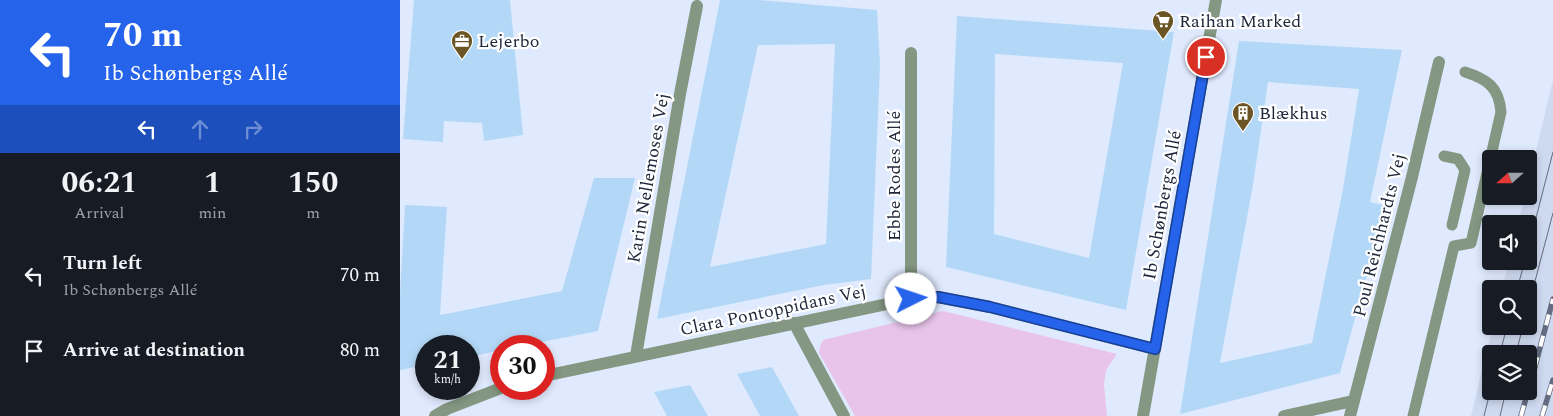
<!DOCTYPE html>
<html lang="en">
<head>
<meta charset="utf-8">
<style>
  :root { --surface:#171b24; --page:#242831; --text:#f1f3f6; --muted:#9ea1a6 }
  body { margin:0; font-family:Spectral,serif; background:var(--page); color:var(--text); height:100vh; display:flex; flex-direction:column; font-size:19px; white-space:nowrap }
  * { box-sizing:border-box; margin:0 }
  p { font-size:16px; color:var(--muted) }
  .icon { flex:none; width:28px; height:28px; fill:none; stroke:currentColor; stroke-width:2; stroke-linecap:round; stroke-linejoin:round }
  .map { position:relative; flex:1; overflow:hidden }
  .side { display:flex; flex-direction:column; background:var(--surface); width:400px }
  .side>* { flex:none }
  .hud { background:#2563eb; color:#fff; overflow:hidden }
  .needle { width:32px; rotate:249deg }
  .fabs { position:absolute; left:1082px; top:150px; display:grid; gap:10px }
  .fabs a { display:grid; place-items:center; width:55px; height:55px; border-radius:5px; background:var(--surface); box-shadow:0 2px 8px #0003; font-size:25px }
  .speed { position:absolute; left:15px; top:335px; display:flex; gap:10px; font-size:25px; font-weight:700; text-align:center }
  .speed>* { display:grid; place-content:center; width:65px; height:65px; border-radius:50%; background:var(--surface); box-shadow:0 2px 8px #0003; line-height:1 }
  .speed small { font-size:12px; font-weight:400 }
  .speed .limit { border:8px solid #d22; background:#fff; color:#111 }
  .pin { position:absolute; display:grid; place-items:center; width:42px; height:42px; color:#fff; margin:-21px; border:2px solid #fff; border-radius:50%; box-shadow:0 1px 5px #0007 }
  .me { position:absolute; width:55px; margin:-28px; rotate:86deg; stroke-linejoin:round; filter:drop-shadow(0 0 4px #0008) }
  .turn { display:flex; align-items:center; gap:18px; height:105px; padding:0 20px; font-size:22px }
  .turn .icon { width:65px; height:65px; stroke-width:2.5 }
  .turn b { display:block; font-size:35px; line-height:42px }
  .lanes { display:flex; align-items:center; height:48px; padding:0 20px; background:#0003; justify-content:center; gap:25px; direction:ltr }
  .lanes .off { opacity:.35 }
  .eta { display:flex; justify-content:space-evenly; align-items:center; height:85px; text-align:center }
  .eta b { font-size:30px; font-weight:700; line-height:35px }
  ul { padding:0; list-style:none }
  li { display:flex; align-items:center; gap:15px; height:75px; padding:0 20px }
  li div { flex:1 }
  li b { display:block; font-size:19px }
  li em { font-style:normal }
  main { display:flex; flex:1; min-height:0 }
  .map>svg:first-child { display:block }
</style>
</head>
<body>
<main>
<section class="side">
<div class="hud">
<div class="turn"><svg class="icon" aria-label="left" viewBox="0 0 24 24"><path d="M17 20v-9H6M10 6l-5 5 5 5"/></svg><div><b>70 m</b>Ib Schønbergs Allé</div></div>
<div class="lanes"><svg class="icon" aria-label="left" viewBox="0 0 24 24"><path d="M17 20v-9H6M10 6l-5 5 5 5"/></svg><svg class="icon off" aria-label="ahead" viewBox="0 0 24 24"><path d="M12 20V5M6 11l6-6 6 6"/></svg><svg class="icon off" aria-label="right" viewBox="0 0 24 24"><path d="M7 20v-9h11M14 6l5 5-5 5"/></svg></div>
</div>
<div class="eta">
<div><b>06:21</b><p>Arrival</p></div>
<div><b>1</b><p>min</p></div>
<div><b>150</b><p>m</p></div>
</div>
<ul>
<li><svg class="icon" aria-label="left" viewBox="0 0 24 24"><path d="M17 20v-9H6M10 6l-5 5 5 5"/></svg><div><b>Turn left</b><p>Ib Schønbergs Allé</p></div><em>70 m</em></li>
<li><svg class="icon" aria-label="arrive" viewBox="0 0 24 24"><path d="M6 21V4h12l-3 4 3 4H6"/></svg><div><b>Arrive at destination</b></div><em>80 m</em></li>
</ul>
</section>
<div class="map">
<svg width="1153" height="416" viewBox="0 0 1153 416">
  <rect width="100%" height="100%" fill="#e0eafe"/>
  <path fill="#cedaf0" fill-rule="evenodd" d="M1153 80V416H1071L1093 326H1129V289H1102L1109 261H1129V224H1118L1125 196H1129V180ZM1091 354H1129V391H1091Z"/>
  <path fill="#e8c4eb" d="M543 311 717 354 706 370 704 385 707 416H455L419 353 420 346 423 340Z"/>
  <g fill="#b3d8f7" fill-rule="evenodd">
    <path d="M14 0H110L123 135 84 141 82 123 44 121 43 142 3 139Z"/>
    <path d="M320 0H358L477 10 480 66 471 279 424 285 257 319ZM435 44 426 244 310 267 358 45Z"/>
    <path d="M557 16 774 32 726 310 546 267ZM595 54 723 63 689 258 594 234Z"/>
    <path d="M839 41 1002 50 970 202 986 206 940 373 780 414ZM868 82 959 89 943 189 912 343 820 363 853 185Z"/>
    <path d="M194 178H235L198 331 121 346H101V350L69 357V346H26V365L0 370V294L5 205 47 207 40 315 162 291Z"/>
    <path d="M372 367 399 416H360L337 374Z"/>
    <path d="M290 385 308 416H267L254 392Z"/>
  </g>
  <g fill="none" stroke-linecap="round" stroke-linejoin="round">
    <g stroke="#839782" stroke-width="11">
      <path d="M1044 156 1058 159 1065 170 1052 225"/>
      <path d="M1013 416 1054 246 1071 243 1101 112C1099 87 1087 79 1065 72"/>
    </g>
    <g stroke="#839782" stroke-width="12">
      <path d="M511 53V299"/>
      <path d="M394 323 444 416"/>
      <path d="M236 356 280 94 297 6"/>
      <path d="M144 376 511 299 538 297 590 307 755 349"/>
      <path d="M35 416 47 409 101 388"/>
      <path d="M743 416 816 0"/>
      <path d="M884 416 953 401"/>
      <path d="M950 416 1012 177 1039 62"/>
    </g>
    <g stroke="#636c80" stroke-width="1">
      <path d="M1129 245 1153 152"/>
      <path d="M1117 289 1125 261"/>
      <path d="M1129 304 1153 213"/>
      <path d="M1100 354 1107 326"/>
      <path d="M1116 354 1123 326"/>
      <path d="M1084 416 1091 388"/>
      <path d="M1100 416 1106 391"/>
    </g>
    <g stroke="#636c80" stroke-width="5.5">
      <g id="rail">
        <path d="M1129 389 1153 299"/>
        <path d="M1121 416 1128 391"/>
        <path d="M1142 416 1153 380"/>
      </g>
    </g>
    <use href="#rail" stroke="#fff" stroke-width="4" stroke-dasharray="11" stroke-linecap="butt"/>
  </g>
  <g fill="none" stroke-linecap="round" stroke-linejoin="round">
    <g stroke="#184099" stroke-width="12">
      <path id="route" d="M511 299 538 297 590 307 755 349 806 57"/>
    </g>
    <use href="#route" stroke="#2563eb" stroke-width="9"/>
  </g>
  <defs>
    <g id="supermarket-pin" transform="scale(1.125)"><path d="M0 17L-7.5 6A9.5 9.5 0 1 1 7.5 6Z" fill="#6b5525" stroke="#fff"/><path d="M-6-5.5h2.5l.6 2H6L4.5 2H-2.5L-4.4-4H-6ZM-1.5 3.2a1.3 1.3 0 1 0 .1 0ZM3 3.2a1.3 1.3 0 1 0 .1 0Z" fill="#fff"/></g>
    <g id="office-pin" transform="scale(1.125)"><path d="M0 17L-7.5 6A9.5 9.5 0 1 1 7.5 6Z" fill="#6b5525" stroke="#fff"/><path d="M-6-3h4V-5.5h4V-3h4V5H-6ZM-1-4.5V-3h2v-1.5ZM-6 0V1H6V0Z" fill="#fff"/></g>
    <g id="building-pin" transform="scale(1.125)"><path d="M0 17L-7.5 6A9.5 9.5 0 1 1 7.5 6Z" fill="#6b5525" stroke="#fff"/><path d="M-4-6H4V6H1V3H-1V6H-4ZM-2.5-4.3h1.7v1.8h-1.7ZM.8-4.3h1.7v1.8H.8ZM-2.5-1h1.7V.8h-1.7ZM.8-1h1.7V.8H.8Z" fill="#fff"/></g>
  </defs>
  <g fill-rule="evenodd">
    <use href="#supermarket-pin" x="763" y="21"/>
    <use href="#office-pin" x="62" y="41"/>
    <use href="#building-pin" x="843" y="113"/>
  </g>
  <g text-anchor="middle" stroke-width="4.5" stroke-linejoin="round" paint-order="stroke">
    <g font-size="18" fill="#20293c" stroke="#fff" text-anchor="start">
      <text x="779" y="27">Raihan Marked</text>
      <text x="78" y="47">Lejerbo</text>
      <text x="859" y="119">Blækhus</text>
    </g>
    <g font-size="18" fill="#20293c" stroke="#fff">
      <text transform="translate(494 176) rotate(-90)" y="6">Ebbe Rodes Allé</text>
      <text transform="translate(248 178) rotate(-80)" y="6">Karin Nellemoses Vej</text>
      <text transform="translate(762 205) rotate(-80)" y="6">Ib Schønbergs Allé</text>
      <text transform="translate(979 235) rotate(-76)" y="6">Poul Reichhardts Vej</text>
      <text transform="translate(373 310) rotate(-12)" y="6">Clara Pontoppidans Vej</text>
    </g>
  </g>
</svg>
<div class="fabs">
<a><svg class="needle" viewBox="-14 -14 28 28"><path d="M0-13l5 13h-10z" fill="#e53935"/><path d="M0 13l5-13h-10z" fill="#9ea1a6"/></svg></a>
<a><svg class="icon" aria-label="sound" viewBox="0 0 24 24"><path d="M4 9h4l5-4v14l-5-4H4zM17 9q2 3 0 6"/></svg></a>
<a><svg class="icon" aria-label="search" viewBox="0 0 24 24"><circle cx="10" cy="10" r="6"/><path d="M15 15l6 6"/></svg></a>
<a><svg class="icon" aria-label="layers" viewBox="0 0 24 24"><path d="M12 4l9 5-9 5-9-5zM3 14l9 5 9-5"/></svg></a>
</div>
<div class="speed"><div>21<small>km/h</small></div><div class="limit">30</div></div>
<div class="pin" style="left:806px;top:57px;background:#d93025"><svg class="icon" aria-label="arrive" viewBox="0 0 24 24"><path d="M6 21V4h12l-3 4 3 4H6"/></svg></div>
<svg class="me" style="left:511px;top:299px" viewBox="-20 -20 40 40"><circle r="19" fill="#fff"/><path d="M0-13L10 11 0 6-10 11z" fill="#2563eb"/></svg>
</div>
</main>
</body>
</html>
